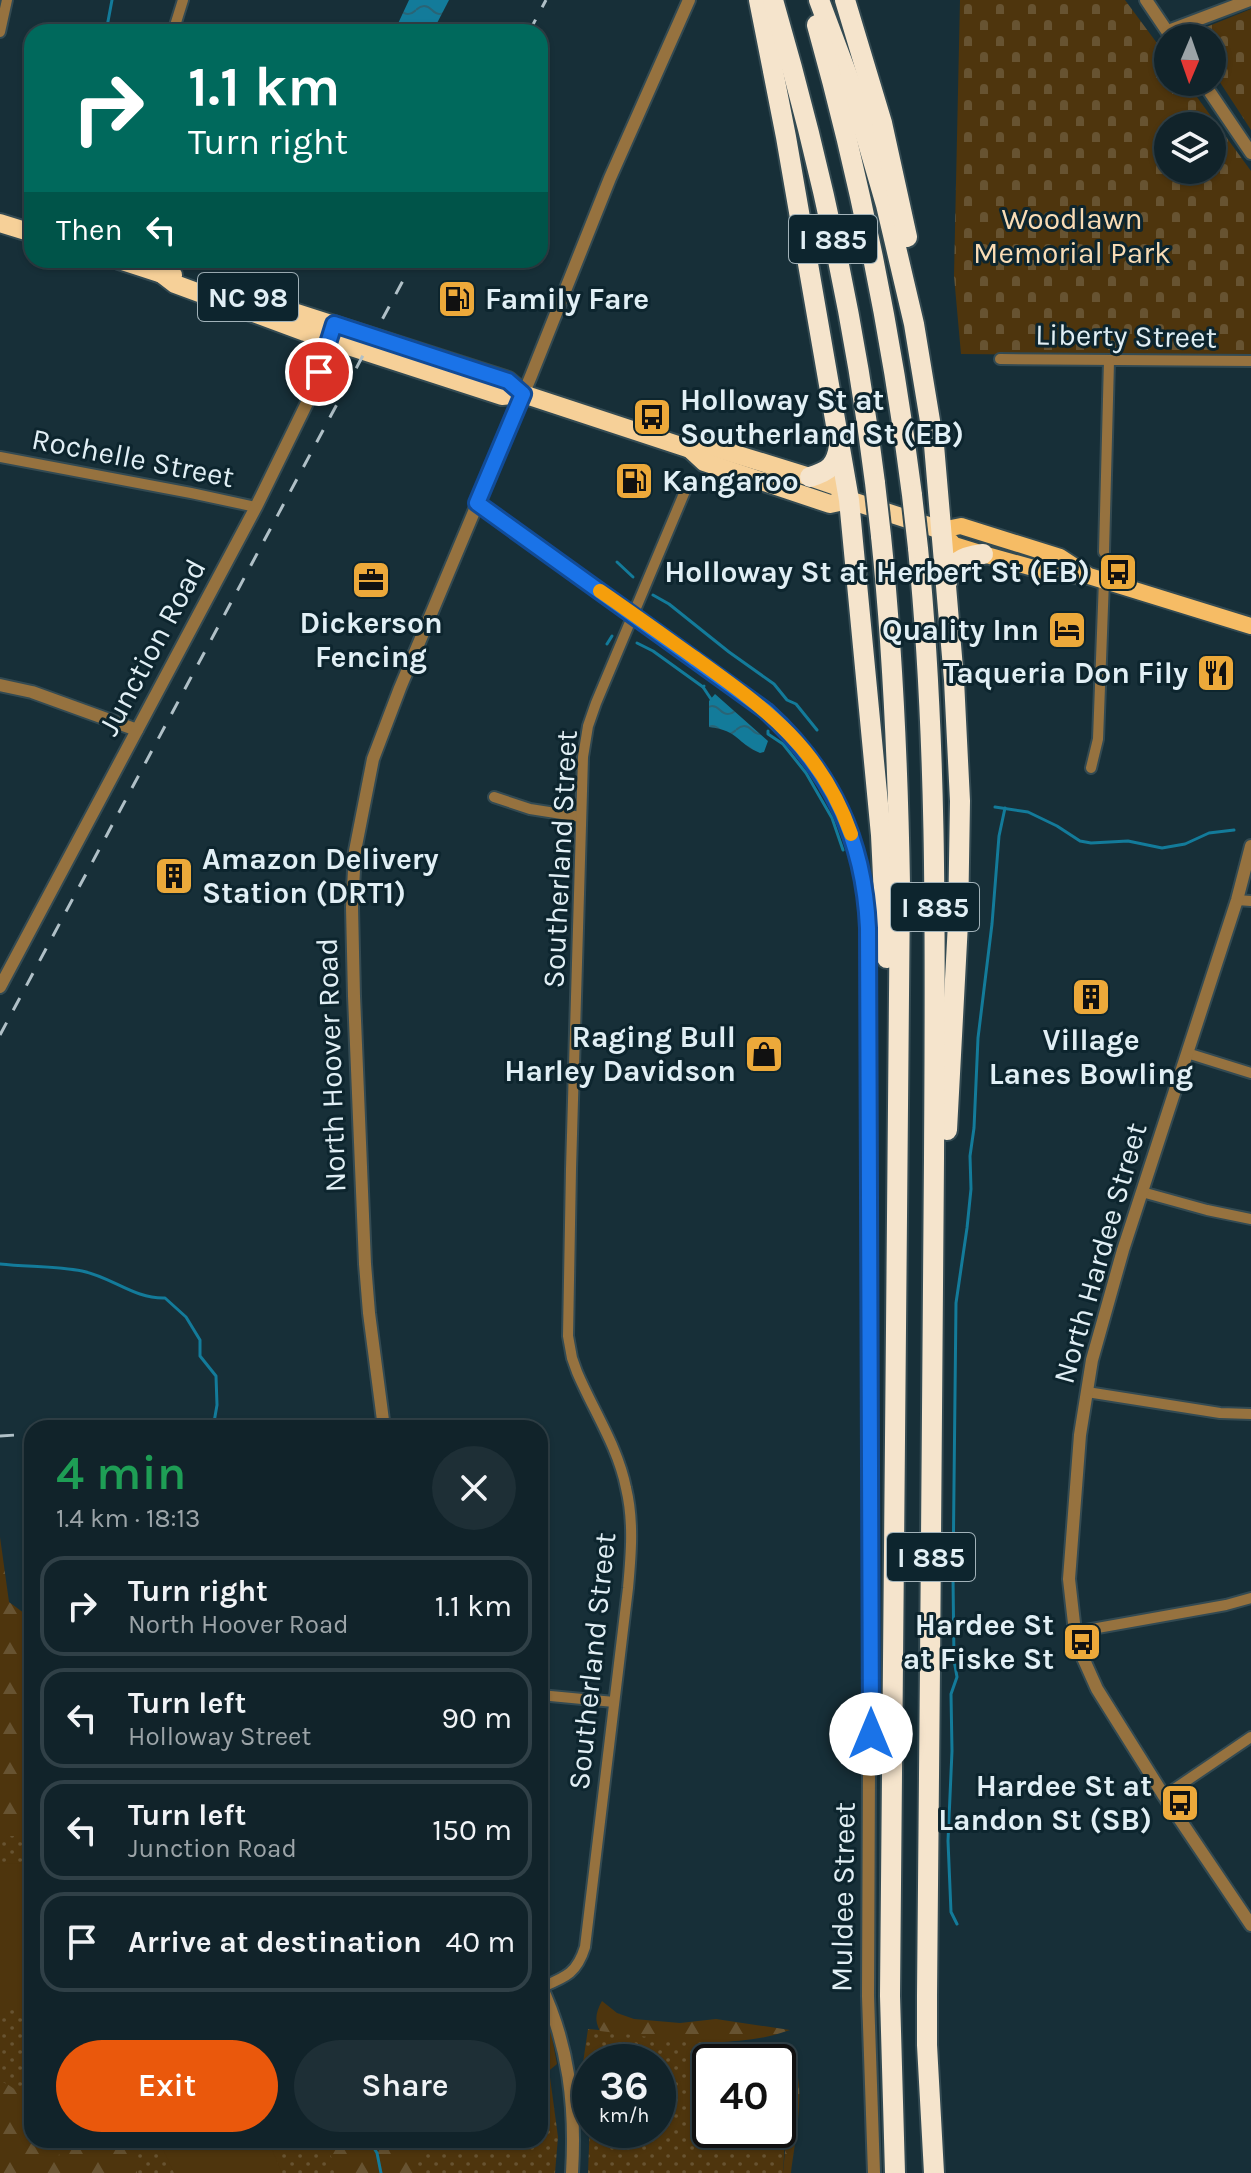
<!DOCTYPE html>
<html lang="en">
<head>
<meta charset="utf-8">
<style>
  :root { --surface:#11232a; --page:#1e2f36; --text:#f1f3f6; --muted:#9ca4a8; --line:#304047; --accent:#ea580c }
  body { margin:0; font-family:Karla,sans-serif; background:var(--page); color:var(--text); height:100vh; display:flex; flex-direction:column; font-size:30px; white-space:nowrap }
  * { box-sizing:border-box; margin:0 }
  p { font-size:26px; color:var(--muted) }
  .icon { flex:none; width:44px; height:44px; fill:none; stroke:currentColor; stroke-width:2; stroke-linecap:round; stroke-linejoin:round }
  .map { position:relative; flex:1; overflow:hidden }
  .panel { position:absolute; left:24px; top:1420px; width:524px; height:728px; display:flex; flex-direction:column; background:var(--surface); border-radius:24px; box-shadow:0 2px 6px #0004,0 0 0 2px var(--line) }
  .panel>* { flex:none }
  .top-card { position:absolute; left:24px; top:24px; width:524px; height:244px; border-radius:24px; box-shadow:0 2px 6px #0004,0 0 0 2px var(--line); background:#00695c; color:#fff; overflow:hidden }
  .needle { width:52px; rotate:182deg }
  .tools { position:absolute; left:1154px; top:24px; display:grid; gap:16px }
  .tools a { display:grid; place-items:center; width:72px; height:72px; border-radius:50%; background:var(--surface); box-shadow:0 2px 6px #0004,0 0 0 2px var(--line); font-size:40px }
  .speed { position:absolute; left:572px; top:2044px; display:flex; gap:16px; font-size:40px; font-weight:700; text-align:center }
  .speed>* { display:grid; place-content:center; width:104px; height:104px; border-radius:50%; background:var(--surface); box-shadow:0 2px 6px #0004,0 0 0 2px var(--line); line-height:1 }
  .speed small { font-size:20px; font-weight:400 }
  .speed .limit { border:4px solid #111; border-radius:12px; background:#fff; color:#111 }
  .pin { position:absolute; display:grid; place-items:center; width:68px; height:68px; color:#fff; margin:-34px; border:4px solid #fff; border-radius:50%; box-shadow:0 2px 8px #0007 }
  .me { position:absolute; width:88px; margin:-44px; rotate:0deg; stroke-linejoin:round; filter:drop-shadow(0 0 6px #0008) }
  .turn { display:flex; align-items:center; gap:28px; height:168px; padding:0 32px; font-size:36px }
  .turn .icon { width:104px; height:104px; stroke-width:2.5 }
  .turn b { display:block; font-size:56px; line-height:68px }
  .then { display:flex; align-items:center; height:76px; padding:0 32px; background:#0003; gap:16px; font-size:30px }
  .round { display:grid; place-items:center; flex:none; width:84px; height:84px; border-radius:42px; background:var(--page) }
  .headline { display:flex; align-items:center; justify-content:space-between; height:136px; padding:0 32px }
  h1 { font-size:48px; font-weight:600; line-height:60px; color:#1e9e55 }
  .cta { display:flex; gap:16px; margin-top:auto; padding:16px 32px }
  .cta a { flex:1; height:92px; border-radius:48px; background:var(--accent); color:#fff; font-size:32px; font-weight:600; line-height:92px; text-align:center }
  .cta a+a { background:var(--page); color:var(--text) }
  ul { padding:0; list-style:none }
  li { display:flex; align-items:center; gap:24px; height:100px; margin:0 16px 12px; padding:0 16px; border:4px solid var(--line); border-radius:24px }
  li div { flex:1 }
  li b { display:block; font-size:30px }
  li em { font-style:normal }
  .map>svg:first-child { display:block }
</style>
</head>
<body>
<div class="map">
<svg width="1251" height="2173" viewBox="0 0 1251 2173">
  <defs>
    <pattern id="grass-dots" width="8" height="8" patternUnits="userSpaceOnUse" patternTransform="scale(2)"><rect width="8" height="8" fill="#4e350d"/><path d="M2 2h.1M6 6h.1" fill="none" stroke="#675331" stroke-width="1.8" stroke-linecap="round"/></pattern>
    <pattern id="forest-firs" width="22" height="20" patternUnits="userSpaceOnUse" patternTransform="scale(2)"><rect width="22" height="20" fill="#4e350d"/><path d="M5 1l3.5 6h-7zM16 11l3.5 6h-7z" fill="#675331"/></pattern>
    <pattern id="cemetery-stones" width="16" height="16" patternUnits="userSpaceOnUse" patternTransform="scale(2)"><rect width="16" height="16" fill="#4e350d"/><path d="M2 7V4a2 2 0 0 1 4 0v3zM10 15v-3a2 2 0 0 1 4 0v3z" fill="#675331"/></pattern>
    <pattern id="water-waves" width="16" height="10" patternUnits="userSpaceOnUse" patternTransform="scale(2)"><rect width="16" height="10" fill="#137b9a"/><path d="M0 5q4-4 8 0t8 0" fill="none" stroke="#296476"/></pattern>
  </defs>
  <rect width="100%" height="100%" fill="#172f38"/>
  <g fill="url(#grass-dots)" fill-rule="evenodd">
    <path d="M0 1778 32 1780V2140H540V2067L549 2070 558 2137 555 2173H95L0 2133Z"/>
    <path d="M588 2029 790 2047 783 2173H588L590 2122 583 2063ZM590 2062H658V2130H590ZM710 2062H778V2130H710Z"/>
  </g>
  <g fill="url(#forest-firs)">
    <path d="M0 1537 9 1602 32 1619V1836H0Z"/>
    <path d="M540 1999 548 2016 557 2064 540 2078Z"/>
    <path d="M602 2001 617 2013 634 2019 680 2023 716 2019 790 2030C729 2052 663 2038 600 2031 594 2020 596 2012 602 2001Z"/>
    <path d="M793 2063C807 2085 794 2146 791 2173H783L790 2098 780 2068Z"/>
    <path d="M0 2081 7 2084 32 2101V2140H51L59 2156 64 2140H124L137 2162V2173H0Z"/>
    <path d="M319 2140H414L415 2173H339L326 2146Z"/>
  </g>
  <g fill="url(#cemetery-stones)" fill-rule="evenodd">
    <path d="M960 0H1125L1168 58V82H1186L1251 171V356L961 354 954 276ZM1168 126H1212V170H1168Z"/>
    <path d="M1251 9V130L1212 70V38H1191L1189 34Z"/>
  </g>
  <g fill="#4e350d">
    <path d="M0 1863 32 1864V2007H0Z"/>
    <path d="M159 2140H268L282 2173H174Z"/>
  </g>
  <g fill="url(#water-waves)">
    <path d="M409 0H449L435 27 424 32H398L395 30Z"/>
    <path d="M715 694 768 741 764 752 760 753C736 743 740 731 709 727V701Z"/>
  </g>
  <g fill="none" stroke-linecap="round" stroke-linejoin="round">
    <g stroke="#137b9a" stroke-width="3">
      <path d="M106 32 112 0"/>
      <path d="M617 562 633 577"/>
      <path d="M653 595 669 604 729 652 774 684 787 700 796 704 817 730"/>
      <path d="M637 643 653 651 703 687 704 686"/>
      <path d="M607 644 612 636"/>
      <path d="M703 687 711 699"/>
      <path d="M768 731V734L783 744 806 773 832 818 843 850"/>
      <path d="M995 807 1028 812 1057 826 1080 841 1091 843 1128 841 1162 848 1185 844 1209 833 1234 830"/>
      <path d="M0 1264C27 1267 56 1266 82 1271 112 1277 134 1299 165 1298L186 1317 200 1340V1356L216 1376 217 1405 213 1428"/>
      <path d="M957 1924 951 1912 948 1841 952 1751 951 1694 957 1677 954 1660 953 1577 956 1303 967 1228 971 1189 970 1156 974 1128 978 1038 992 924 999 836 1005 808"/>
      <path d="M369 2140 377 2153 381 2173"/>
    </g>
    <g stroke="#334a52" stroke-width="14">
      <g id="minor">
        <path d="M0 32 7 0"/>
        <path d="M173 32 183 0"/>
        <path d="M1000 359 1251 361"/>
        <path d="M0 457 191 493 256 507"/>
        <path d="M1104 552 1109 361"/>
        <path d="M1091 768 1098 739 1104 580"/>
        <path d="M494 797 530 809 581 817"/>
        <path d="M1237 900 1251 901"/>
        <path d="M1187 1053 1251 1073"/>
        <path d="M1142 1192 1207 1210 1251 1219"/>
        <path d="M1087 1392 1220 1413 1251 1414"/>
        <path d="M1075 1632 1226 1605 1251 1598"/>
        <path d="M540 1695 614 1702"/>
        <path d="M1164 1796 1251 1737"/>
        <path d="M542 1987C566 1977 577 1973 585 1947L628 1588C631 1555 634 1521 626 1488 618 1447 593 1410 577 1372L572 1358 568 1336 571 1169 583 757 588 726 596 703 688 484"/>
      </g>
    </g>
    <g stroke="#334a52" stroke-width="16">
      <g id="tertiary">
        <path d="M1146 0 1171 37"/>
        <path d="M1168 31 1250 0"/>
        <path d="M1203 82 1251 153"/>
        <path d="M477 503 766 711C831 770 864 839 868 928L870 1531 868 1996 874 2173"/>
        <path d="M0 685 32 692 137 730"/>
        <path d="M1251 846 1237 900 1123 1250 1092 1360 1080 1435 1069 1579 1075 1632 1080 1651 1097 1689 1164 1796 1251 1925"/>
        <path d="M0 987 256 507 306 405 331 334"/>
        <path d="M384 1428 369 1313 365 1264 354 996 352 907 355 851 373 759 400 688 531 376 610 178 689 0"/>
        <path d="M540 1984C569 2044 576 2107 572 2173"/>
      </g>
    </g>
    <g stroke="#334a52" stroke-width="20">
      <path id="primary" d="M1089 576 1060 557 961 526 941 530 954 545 983 554 1055 574 1089 576 1251 626"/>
    </g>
    <g stroke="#334a52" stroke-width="22">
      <g id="trunk">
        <path d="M0 223 32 233"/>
        <path d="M119 260 162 274 173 275"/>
        <path d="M162 274 175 284 305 332 502 396 523 394 690 449 709 446 810 477 836 486 849 500 941 530"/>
        <path d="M213 286 508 381 523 394"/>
        <path d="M690 449 704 462 830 504 849 500"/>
      </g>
    </g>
    <g stroke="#334a52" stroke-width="24">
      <g id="motorway">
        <path d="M759 0 786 137 849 500 881 835 887 958"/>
        <path d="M773 0C819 158 855 320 875 483"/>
        <path d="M819 0 852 88 886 205 914 324 934 445 954 680 960 801 958 923 947 1130"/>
        <path d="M845 0 882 123 907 237"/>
        <path d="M817 25C860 179 892 336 912 495"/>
        <path d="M810 477C829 471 836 466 839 446"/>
        <path d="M881 536C893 652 898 767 900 884L890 1996 895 2173"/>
        <path d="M918 548C938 751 935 955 934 1159 933 1438 929 1717 927 1996V2045L934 2173"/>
        <path d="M947 582C954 561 960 557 983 554"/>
      </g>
    </g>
    <use href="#minor" stroke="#96723f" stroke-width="10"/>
    <use href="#tertiary" stroke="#96723f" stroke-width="12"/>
    <use href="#primary" stroke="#f6bc65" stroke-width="16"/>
    <use href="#trunk" stroke="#f6d098" stroke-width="18"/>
    <use href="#motorway" stroke="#f5e4cc" stroke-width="20"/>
    <g stroke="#b0c0c7" stroke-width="3" stroke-dasharray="14 14" stroke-linecap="butt">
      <path d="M529 32 546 0"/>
      <path d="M0 1035 414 260"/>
      <path d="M0 1436 32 1434"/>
    </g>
    <g stroke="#334a52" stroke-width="24" stroke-linecap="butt">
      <g id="motorway-bridge">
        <path d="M875 483 881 536"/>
        <path d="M912 495 918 548"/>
      </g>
    </g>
    <use href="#motorway-bridge" stroke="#f5e4cc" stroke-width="20"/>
  </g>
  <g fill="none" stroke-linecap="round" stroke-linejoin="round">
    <g stroke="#114b97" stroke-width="20">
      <path id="route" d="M319 372 334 324 508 381 523 394 477 503 766 711C831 770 864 839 868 928L871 1734"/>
    </g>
    <use href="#route" stroke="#1a73e8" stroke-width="14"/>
    <path stroke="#f59e0b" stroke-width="14" d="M600 591C632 613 664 636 695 658 766 709 821 748 851 834"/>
  </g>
  <defs>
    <g id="fuel-square" transform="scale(2)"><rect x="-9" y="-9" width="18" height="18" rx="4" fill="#eca93a" stroke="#0d252e"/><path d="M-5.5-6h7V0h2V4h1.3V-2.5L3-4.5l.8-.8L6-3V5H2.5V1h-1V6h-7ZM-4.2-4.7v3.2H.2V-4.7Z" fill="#111"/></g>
    <g id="bus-square" transform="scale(2)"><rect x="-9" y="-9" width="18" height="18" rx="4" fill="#eca93a" stroke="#0d252e"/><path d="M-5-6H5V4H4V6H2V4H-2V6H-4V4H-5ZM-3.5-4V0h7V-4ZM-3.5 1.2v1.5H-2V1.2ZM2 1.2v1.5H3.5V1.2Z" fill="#111"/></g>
    <g id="office-square" transform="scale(2)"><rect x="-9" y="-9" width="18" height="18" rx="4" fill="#eca93a" stroke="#0d252e"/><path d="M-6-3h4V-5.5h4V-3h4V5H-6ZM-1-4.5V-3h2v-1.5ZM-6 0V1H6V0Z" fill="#111"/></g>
    <g id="hotel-square" transform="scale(2)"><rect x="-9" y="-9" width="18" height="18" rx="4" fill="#eca93a" stroke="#0d252e"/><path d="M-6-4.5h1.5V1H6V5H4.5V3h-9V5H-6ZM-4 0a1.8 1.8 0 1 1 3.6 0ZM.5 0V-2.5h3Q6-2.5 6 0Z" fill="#111"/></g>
    <g id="restaurant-square" transform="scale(2)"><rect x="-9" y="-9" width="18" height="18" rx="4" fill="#eca93a" stroke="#0d252e"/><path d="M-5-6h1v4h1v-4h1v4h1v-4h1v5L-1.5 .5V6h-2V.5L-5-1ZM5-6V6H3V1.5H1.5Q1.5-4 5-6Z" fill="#111"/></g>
    <g id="building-square" transform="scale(2)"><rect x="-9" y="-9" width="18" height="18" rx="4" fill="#eca93a" stroke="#0d252e"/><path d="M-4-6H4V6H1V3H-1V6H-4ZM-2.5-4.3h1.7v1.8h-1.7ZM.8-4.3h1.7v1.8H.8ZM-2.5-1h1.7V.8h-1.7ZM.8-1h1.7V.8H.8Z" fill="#111"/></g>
    <g id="shop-square" transform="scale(2)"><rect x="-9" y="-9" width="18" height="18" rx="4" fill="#eca93a" stroke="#0d252e"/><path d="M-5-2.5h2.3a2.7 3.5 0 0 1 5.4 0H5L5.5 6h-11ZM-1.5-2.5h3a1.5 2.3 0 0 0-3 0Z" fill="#111"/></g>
  </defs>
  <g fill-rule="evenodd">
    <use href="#fuel-square" x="457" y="299"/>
    <use href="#bus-square" x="652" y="417"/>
    <use href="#fuel-square" x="634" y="481"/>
    <use href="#bus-square" x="1118" y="572"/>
    <use href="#office-square" x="371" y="580"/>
    <use href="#hotel-square" x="1067" y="630"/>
    <use href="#restaurant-square" x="1216" y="673"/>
    <use href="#building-square" x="174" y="876"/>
    <use href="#building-square" x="1091" y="997"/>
    <use href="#shop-square" x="764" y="1054"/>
    <use href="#bus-square" x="1082" y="1642"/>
    <use href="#bus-square" x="1180" y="1803"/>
  </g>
  <g text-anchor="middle" stroke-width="6" stroke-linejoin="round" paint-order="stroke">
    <g fill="#0d252e" stroke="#a1b2b9" stroke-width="2">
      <rect x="789" y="215" width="88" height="48" rx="6"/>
      <rect x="198" y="273" width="100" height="48" rx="6"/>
      <rect x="891" y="883" width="88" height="48" rx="6"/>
      <rect x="887" y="1533" width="88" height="48" rx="6"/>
    </g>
    <g font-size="28" font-weight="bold" fill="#e1eff5">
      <text x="833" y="249">I 885</text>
      <text x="248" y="307">NC 98</text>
      <text x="935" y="917">I 885</text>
      <text x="931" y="1567">I 885</text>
    </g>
    <g font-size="30" fill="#f9dcb5" stroke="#0d252e">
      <text x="1072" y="229">Woodlawn<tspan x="1072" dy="34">Memorial Park</tspan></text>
    </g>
    <g font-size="30" font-weight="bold" fill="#e1eff5" stroke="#0d252e" text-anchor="end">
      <text x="485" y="309" text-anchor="start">Family Fare</text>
      <text x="680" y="410" text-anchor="start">Holloway St at<tspan x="680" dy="34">Southerland St (EB)</tspan></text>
      <text x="662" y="491" text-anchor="start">Kangaroo</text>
      <text x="1090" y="582">Holloway St at Herbert St (EB)</text>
      <text x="371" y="633" text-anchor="middle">Dickerson<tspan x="371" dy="34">Fencing</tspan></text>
      <text x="1039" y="640">Quality Inn</text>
      <text x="1188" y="683">Taqueria Don Fily</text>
      <text x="202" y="869" text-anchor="start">Amazon Delivery<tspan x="202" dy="34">Station (DRT1)</tspan></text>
      <text x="736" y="1047">Raging Bull<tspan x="736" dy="34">Harley Davidson</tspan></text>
      <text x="1091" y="1050" text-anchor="middle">Village<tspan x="1091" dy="34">Lanes Bowling</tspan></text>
      <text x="1054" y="1635">Hardee St<tspan x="1054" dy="34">at Fiske St</tspan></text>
      <text x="1152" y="1796">Hardee St at<tspan x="1152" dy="34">Landon St (SB)</tspan></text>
    </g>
    <g font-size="30" fill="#e1eff5" stroke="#0d252e">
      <text transform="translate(1126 336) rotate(1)" y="10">Liberty Street</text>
      <text transform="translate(133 458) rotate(11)" y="10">Rochelle Street</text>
      <text transform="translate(152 647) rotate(-62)" y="10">Junction Road</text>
      <text transform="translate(560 859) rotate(-87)" y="10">Southerland Street</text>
      <text transform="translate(331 1065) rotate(-92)" y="10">North Hoover Road</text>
      <text transform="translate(1100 1253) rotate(-74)" y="10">North Hardee Street</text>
      <text transform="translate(592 1661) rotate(-84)" y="10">Southerland Street</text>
      <text transform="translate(843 1897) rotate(-89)" y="10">Muldee Street</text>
    </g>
  </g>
</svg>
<div class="tools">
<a><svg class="needle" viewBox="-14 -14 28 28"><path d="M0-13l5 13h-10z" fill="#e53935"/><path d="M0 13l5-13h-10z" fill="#9ca4a8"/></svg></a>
<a><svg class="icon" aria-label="layers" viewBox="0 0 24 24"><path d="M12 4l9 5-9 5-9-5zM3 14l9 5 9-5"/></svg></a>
</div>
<div class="speed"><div>36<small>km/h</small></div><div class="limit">40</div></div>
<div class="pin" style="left:319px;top:372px;background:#d93025"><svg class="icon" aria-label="arrive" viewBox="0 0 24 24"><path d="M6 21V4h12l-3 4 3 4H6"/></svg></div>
<svg class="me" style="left:871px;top:1734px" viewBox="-20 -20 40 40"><circle r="19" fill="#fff"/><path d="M0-13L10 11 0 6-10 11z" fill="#1a73e8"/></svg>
<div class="top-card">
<div class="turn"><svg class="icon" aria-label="right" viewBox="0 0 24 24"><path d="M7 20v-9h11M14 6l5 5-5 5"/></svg><div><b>1.1 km</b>Turn right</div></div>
<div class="then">Then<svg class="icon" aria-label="left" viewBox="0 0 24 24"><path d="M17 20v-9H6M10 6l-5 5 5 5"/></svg></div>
</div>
<section class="panel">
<div class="headline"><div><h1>4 min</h1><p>1.4 km · 18:13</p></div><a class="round"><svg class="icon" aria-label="close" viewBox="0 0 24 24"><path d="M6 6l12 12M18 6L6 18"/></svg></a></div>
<ul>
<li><svg class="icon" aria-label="right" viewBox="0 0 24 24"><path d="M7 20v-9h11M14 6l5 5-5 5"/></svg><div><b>Turn right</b><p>North Hoover Road</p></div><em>1.1 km</em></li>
<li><svg class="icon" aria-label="left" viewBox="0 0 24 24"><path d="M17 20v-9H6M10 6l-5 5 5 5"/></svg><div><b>Turn left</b><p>Holloway Street</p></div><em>90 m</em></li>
<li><svg class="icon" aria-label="left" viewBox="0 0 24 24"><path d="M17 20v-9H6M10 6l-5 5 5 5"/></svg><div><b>Turn left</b><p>Junction Road</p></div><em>150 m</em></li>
<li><svg class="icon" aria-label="arrive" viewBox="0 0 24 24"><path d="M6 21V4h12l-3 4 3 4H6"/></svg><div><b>Arrive at destination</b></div><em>40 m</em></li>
</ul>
<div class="cta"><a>Exit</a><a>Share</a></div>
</section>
</div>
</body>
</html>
